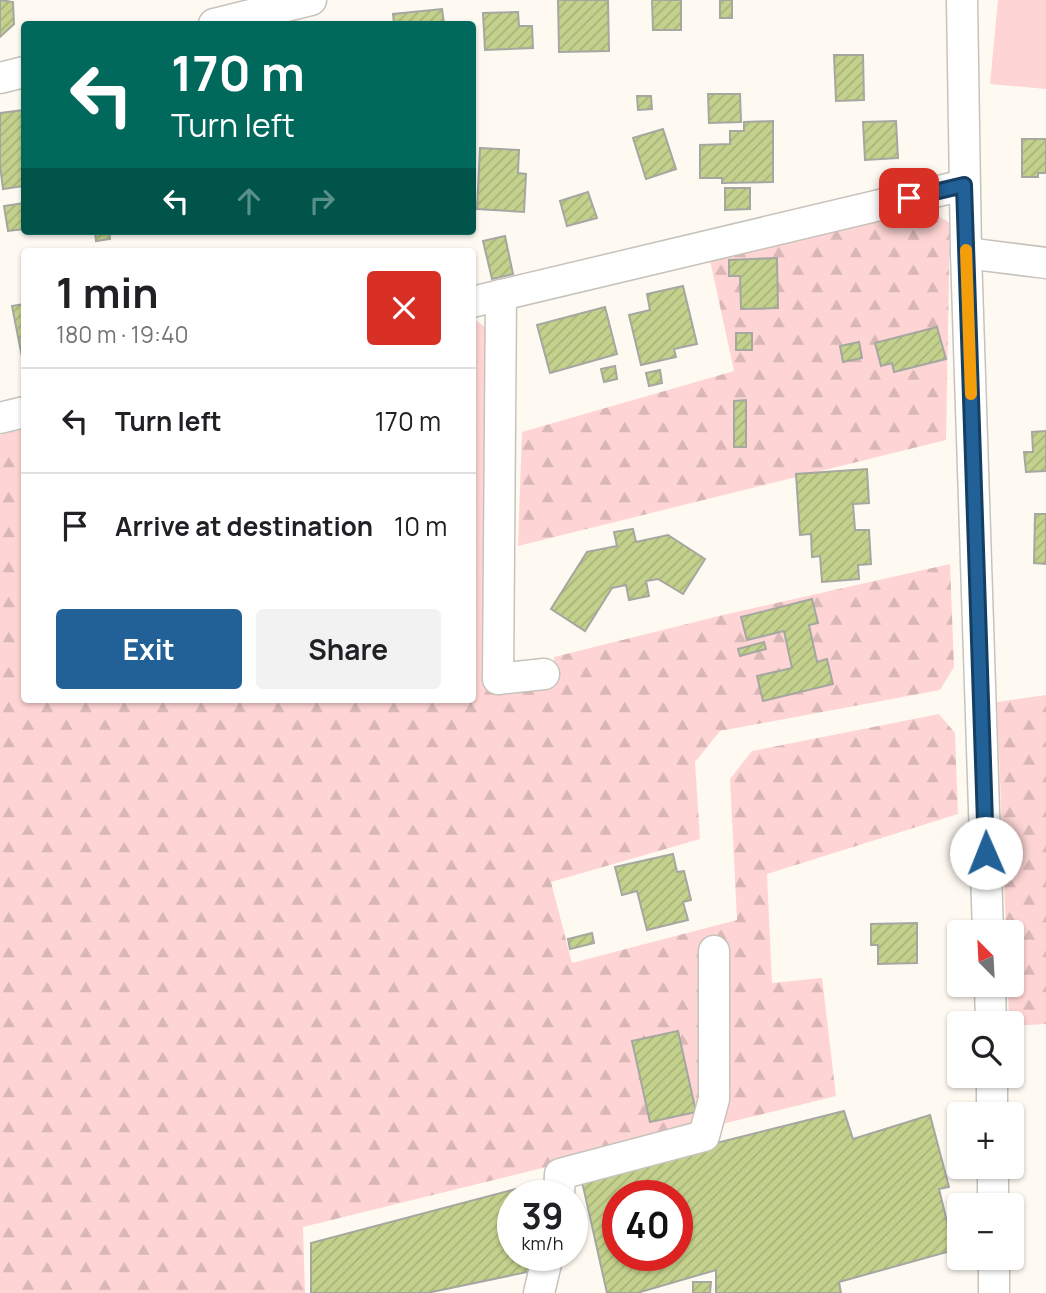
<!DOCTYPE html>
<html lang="en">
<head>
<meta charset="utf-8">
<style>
  :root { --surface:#fff; --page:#f2f2f2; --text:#202124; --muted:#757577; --line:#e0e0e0; --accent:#216197 }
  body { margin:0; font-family:Manrope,sans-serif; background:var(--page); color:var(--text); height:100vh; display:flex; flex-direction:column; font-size:26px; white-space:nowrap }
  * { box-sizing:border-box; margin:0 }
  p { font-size:23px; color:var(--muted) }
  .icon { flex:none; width:38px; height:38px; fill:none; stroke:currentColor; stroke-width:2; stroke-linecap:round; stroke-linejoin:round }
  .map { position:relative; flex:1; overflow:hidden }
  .panel { position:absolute; left:21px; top:248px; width:455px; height:455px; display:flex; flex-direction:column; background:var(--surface); border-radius:7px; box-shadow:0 2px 5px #0004 }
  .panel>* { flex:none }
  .hud { position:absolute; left:21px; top:21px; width:455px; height:214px; border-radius:7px; box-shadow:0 2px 5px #0004; background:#00695c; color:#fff; overflow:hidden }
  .needle { width:46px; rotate:336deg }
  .controls { position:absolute; left:947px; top:920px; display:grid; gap:14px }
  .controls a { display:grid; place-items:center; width:77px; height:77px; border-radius:7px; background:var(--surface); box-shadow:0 2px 5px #0004; font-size:35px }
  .speed { position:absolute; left:497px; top:1180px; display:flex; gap:14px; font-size:35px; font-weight:700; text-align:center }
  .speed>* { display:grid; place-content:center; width:91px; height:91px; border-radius:50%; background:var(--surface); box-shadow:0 2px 5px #0004; line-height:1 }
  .speed small { font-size:18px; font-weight:400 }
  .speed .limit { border:10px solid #d22; background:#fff; color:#111 }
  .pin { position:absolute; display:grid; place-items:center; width:60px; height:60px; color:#fff; margin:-30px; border-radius:14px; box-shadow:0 4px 10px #0006 }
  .me { position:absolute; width:77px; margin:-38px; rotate:359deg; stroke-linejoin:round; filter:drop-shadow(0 0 5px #0008) }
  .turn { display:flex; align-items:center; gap:24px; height:147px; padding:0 35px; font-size:32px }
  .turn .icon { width:91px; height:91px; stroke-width:2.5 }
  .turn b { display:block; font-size:49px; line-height:60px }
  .lanes { display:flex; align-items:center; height:66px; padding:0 35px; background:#0003; justify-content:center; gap:35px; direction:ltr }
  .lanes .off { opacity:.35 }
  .round { display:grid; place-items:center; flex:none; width:74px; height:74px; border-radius:7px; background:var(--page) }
  .overview { display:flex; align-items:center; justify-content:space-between; height:119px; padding:0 35px }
  h1 { font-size:42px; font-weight:700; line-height:52px }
  .action { display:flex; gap:14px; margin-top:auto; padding:14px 35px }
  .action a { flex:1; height:80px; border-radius:7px; background:var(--accent); color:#fff; font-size:28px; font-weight:700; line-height:80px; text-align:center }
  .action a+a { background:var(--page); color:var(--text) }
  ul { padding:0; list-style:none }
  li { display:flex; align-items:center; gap:21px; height:105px; padding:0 35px; border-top:2px solid var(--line) }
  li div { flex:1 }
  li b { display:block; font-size:26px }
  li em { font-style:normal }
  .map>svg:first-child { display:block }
</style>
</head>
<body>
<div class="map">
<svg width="1046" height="1293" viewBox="0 0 1046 1293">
  <defs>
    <pattern id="forest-firs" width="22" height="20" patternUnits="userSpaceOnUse" patternTransform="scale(1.75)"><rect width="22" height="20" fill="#fed5d4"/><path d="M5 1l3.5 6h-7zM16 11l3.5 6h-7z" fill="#d9b7b6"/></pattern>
    <pattern id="building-hatch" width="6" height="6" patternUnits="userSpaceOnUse" patternTransform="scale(1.75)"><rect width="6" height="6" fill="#c3d18d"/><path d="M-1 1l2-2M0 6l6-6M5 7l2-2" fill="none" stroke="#a7b379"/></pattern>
  </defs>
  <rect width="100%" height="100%" fill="#fefaf2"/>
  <path fill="#fed5d4" d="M998 0H1046V89L990 84Z"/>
  <g fill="url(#forest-firs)">
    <path d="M922 206 950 223 946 440 518 546 522 432 734 371 710 260Z"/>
    <path d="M473 318 486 328 513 692 555 686 554 657 723 615 950 564 954 667 940 690 720 731 695 762 700 839 551 882 572 963 737 920 730 779 752 751 939 714 955 733 958 814 767 874 772 983 822 978 836 1096 303 1227 305 1293H0V435L24 429V700H472Z"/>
    <path d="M1046 695V1024L1012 1026 1009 1024 1008 985H1012V933H1006L997 702Z"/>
  </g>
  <g fill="url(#building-hatch)" stroke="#a5a7a0" stroke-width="2" fill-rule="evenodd">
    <path d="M0 0 13 2 14 24 0 37Z"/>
    <path d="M558 0H608L609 51 559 52Z"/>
    <path d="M652 0H681V30H653Z"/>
    <rect x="720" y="0" width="12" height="18"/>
    <path d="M442 9 444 24H394L393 14Z"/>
    <path d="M518 12 519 26H532L533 48 485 50 483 13Z"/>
    <path d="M834 55H863L864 100 836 101Z"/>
    <path d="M708 94H740L741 122 709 123Z"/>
    <path d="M637 96H651L652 109 638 110Z"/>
    <path d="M24 110V186L3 189 0 165V113Z"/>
    <path d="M773 121V182L722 183V178H700V145L730 144V131H744V122Z"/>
    <path d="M896 121 898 158 865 160 863 122Z"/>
    <path d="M663 129 676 169 646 179 633 138Z"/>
    <path d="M1022 139H1046V173H1038V177H1022Z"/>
    <path d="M480 148 519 150 518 173 526 174 524 212 477 209Z"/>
    <path d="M725 188H750V209L725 210Z"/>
    <path d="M588 192 597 218 567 226 560 201Z"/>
    <path d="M24 203V229L8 231 4 206Z"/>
    <path d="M95 231H109L110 239 96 241Z"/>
    <path d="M505 236 513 274 492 279 483 241Z"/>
    <path d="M777 258 778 308 741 309 740 276H729V260Z"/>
    <path d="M683 286 697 344 674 349 676 357 641 365 629 315 650 310 647 294Z"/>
    <path d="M24 304V362H23L12 306Z"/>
    <path d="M605 307 617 354 550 373 537 325Z"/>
    <path d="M937 327 946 359 894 372 892 363 881 366 875 343Z"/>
    <rect x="736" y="333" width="16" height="17"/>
    <path d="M859 342 862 358 843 362 840 346Z"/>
    <path d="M615 366 617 379 604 382 601 369Z"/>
    <path d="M660 370 662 383 649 386 646 373Z"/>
    <path d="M746 400V447H734V401Z"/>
    <path d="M1046 431V471L1026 472 1024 452H1033L1032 432Z"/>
    <path d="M867 469 869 503 853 504 855 530H869L871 564 858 565 859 579 822 582 820 556 812 557 811 534 800 535 796 474Z"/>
    <path d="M1035 514H1046V564L1034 563Z"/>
    <path d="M633 529 636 542 668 535 705 559 683 594 658 579 646 581 649 596 629 600 626 585 612 588 585 631 551 609 587 552 617 546 614 532Z"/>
    <path d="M812 599 818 623 809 625 817 662 827 659 833 684 763 701 757 676 792 668 784 631 747 640 741 617Z"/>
    <path d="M764 642 766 649 740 656 738 649Z"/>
    <path d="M673 854 677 872 684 871 691 900 683 902 688 920 647 930 637 891 622 895 615 867Z"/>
    <path d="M917 923V963L878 964V945H871V924Z"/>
    <path d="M592 933 594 943 570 949 568 939Z"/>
    <path d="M678 1031 696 1112 650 1122 632 1041Z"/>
    <path d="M844 1111 853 1139 930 1115 949 1187 939 1189 954 1250 839 1282 841 1293H716V1270L637 1293H607L581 1177ZM618 1195H677V1255H618Z"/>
    <path d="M516 1189 518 1195H513V1255H536L532 1271 427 1293H311V1243Z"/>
    <path d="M693 1282H711L710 1293H693Z"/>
  </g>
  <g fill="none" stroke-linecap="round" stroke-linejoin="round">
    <g stroke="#c7c3bb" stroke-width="33">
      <g id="minor">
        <path d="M962 0 966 253 988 933"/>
        <path d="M214 24 311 0"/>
        <path d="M0 78 24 72"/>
        <path d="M966 253 1046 263"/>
        <path d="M501 295 498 679 544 674"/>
        <path d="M472 302 964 185"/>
        <path d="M0 418 24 412"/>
        <path d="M990 985 991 1024"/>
        <path d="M992 1076V1115"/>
        <path d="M993 1167V1206"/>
        <path d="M559 1195 560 1174 704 1136 714 1099V951"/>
        <path d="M994 1258V1293"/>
        <path d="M539 1293 548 1255"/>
      </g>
    </g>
    <use href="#minor" stroke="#fff" stroke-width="30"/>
  </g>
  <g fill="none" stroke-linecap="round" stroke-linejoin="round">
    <g stroke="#153f62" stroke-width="18">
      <path id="route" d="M909 198 964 185 986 853"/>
    </g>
    <use href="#route" stroke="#216197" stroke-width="12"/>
    <path stroke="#f59e0b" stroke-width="12" d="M966 250 971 394"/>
  </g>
</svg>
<div class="controls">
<a><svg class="needle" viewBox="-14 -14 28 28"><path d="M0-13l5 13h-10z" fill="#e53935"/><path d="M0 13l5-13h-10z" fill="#757577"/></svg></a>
<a><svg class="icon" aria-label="search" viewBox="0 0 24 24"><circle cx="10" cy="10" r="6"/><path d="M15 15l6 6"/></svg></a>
<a>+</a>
<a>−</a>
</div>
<div class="speed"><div>39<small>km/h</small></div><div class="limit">40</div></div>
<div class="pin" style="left:909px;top:198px;background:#d93025"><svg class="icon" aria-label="arrive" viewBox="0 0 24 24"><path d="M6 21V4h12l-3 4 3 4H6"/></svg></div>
<svg class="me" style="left:986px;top:853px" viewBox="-20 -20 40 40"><circle r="19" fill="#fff"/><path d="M0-13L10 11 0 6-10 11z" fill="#216197"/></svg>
<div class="hud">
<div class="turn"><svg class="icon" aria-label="left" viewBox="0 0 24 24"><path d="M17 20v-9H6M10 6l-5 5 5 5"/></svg><div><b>170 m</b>Turn left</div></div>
<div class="lanes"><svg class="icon" aria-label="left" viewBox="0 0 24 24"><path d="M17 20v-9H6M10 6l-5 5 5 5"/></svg><svg class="icon off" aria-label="ahead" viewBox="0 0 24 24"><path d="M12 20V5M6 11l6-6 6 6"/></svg><svg class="icon off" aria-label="right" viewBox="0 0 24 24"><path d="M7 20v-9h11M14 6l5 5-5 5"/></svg></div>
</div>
<section class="panel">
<div class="overview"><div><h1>1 min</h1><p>180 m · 19:40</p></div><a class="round" style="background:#d93025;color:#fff"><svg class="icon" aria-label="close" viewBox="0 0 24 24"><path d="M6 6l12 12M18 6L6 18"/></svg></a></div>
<ul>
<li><svg class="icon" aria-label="left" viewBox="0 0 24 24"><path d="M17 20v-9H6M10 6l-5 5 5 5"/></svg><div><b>Turn left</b></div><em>170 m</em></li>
<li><svg class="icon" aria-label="arrive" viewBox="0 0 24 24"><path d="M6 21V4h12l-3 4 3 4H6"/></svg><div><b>Arrive at destination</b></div><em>10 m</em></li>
</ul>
<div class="action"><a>Exit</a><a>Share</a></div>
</section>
</div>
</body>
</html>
